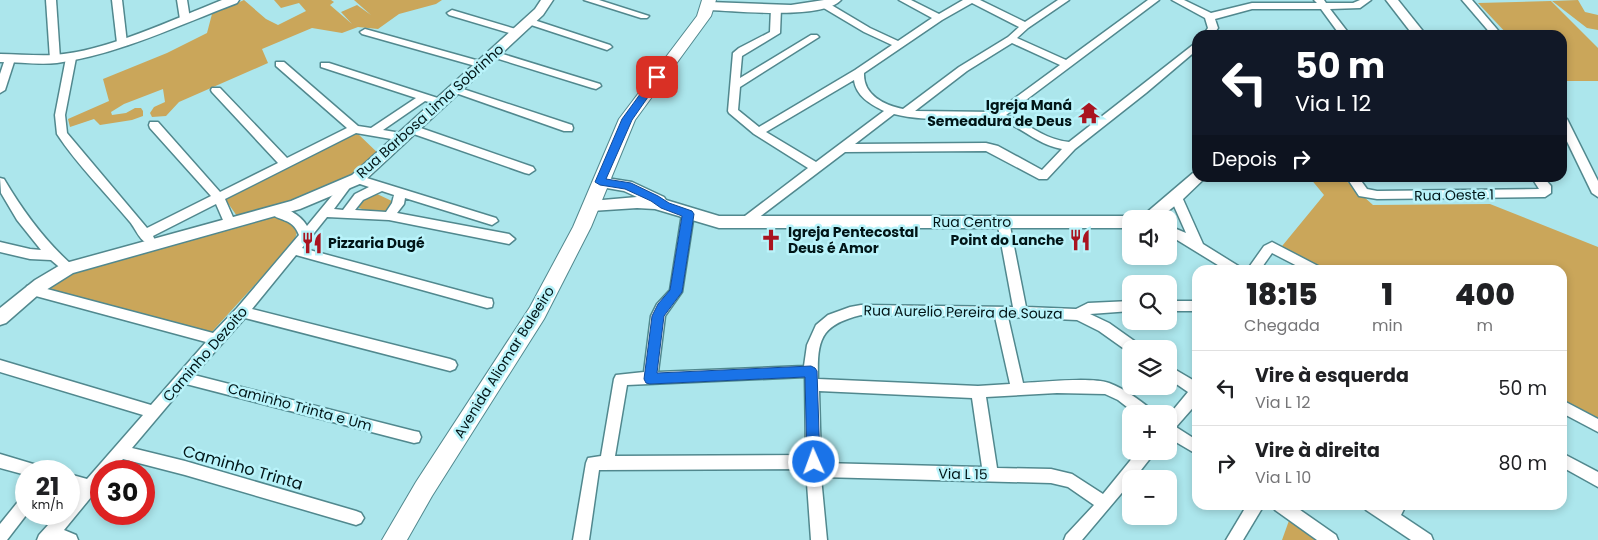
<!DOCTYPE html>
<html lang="pt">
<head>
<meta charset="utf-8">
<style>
  :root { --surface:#fff; --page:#f2f2f2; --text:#202124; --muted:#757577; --line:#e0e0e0 }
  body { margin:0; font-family:Poppins,sans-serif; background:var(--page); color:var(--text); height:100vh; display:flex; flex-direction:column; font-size:19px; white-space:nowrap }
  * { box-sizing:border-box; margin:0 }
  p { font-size:16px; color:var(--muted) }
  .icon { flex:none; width:28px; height:28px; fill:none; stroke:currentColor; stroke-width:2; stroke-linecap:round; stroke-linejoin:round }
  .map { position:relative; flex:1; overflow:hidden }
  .side { position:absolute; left:1192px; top:265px; width:375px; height:245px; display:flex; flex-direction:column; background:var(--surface); border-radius:15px; box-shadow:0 2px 8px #0003 }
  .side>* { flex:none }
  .guide { position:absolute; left:1192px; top:30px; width:375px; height:152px; border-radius:15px; box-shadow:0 2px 8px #0003; background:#111827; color:#fff; overflow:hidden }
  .buttons { position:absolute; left:1122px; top:210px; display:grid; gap:10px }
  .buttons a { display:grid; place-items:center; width:55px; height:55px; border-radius:10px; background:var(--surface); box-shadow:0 2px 8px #0003; font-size:25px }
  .speed { position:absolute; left:15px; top:460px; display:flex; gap:10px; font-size:25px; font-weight:700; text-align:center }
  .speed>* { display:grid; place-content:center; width:65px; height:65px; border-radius:50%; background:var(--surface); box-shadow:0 2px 8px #0003; line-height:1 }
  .speed small { font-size:12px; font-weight:400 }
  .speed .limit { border:8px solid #d22; background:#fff; color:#111 }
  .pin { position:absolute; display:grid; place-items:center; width:42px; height:42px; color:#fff; margin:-21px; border-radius:10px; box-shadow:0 2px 8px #0006 }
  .me { position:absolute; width:55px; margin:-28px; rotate:358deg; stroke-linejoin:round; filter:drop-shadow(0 0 4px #0008) }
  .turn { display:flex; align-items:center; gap:18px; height:105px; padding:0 20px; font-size:22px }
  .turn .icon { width:65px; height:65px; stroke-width:2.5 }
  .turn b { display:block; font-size:35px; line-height:42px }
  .then { display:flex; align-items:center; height:48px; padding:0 20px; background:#0003; gap:10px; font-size:19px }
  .eta { display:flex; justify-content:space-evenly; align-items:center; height:85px; text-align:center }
  .eta b { font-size:30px; font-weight:800; line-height:35px }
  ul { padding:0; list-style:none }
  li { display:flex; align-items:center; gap:15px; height:75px; padding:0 20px; border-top:1px solid var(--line) }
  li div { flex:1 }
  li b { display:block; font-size:19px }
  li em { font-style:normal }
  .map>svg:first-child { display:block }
</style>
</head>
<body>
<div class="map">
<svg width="1598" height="540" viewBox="0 0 1598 540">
  <rect width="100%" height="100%" fill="#ace6ec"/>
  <g fill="#caa65a">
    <path d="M244 0 266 19 278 25 306 11 299 3 281 8 274 0H331L334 2 330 5 352 24 341 12 357 5 371 15 354 0H442L436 4 399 14 378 29 358 27 342 33 312 28 262 49 268 63 179 102 166 116 152 117 150 113 154 107 165 102 163 89 124 104 111 112 112 115 126 113 135 108H141L143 111V116L132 120 100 125 94 119 70 127 68 119 109 101 103 79 167 53 207 33 212 14Z"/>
    <path d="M1578 0 1585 12 1598 15V30L1587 28 1552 1Z"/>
    <path d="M1551 1 1598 48V81H1563L1562 35H1508L1478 3Z"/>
    <path d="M356 132 382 157 349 189 284 215 298 229 294 242 209 335 45 288 78 271 244 226 225 199Z"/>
    <path d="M1310 178H1343L1373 205 1490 204 1598 247V420L1563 402 1562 270H1312L1278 251 1324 195Z"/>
    <path d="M375 193 394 202C382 219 377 213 359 208L360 201Z"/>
    <path d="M1291 515 1327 540H1282Z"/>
  </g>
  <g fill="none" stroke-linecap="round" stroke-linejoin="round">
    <g stroke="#51888e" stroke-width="3">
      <g id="minor">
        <path d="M46 0H56L60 59 55 62 50 59Z"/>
        <path d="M112 0H122L127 43 125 45 122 46 117 43Z"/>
        <path d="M177 0H187L190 19 188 21 185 22 180 19Z"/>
        <path d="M584 0H599L649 16 647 18H641Z"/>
        <path d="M899 0H911L939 14 963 0H980L1025 22 1058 0H1069L1028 28 1017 38 1066 60 1148 0H1159L1006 115C1028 123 1044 140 1069 142L1198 41V49L1146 93 1075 149 1047 179H1039L986 151 845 152 749 225H741L739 222 741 219 808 168 754 134 729 113 728 111 733 53 739 48 770 32 771 8 776 5 781 8 780 33 742 56 740 78 811 35H817L819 37 740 87 738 110 759 127 855 70 892 45 864 32 822 7V3H828L870 28 898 41 932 18ZM972 3 1019 27 1008 37 959 67 903 109C884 105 863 95 864 73L942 20ZM1012 43 1060 65 996 112 915 111 967 71ZM854 80C856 96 870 104 884 111L816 162 766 132ZM894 114C917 120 943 119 967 119 976 118 986 117 995 118 1019 124 1036 145 1062 149L1042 170 998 146 986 143 855 144Z"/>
        <path d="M1172 0H1184L1211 13 1252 3H1317L1314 0H1324L1326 3H1353L1360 0H1371L1360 8 1330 9 1350 35H1340L1321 9H1252L1215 19 1218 28 1213 35H1203L1208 28 1205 18Z"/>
        <path d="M1462 0H1472L1502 35H1492Z"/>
        <path d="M452 10 519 30 521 32 516 35 449 15 447 13Z"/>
        <path d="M528 18 610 45 612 47 607 50 604 49 525 23 523 21Z"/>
        <path d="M365 29 483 62 484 64 479 67 362 34 360 32Z"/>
        <path d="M493 51 600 84 601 86 596 89 592 88 489 56 488 54Z"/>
        <path d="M71 55 76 58 65 115 67 133 147 228 211 196 150 128 149 125 150 122H158L220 192 278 163 212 92 211 90 212 88H220L287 158 347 128 276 66V62H284L358 126 371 128 416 98 321 67V63H329L444 100 445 102 440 105 425 101 383 130 407 134 408 137 407 140 403 141 356 133 225 199 236 224 234 227H226L216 204 153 236 155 240 153 243C142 247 136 229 130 222 106 193 77 165 57 134L55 115 66 58Z"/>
        <path d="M10 56 15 59 5 90 0 93V74L5 59Z"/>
        <path d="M454 86 572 125 573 128 572 131H564L450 91 449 89 450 87Z"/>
        <path d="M1562 116 1567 119 1598 181V197L1592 193 1562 131Z"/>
        <path d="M412 125 533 167 535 170 529 174 525 173 408 132 407 129 408 126Z"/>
        <path d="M357 175 496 218 498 221 492 225 405 198 404 204 397 213 509 234 515 239 509 244 389 220 327 217 302 248 487 298 492 299 493 303 492 307 487 308 296 255 252 309 450 359 455 361 457 365 455 369 450 371 245 318 194 375 414 431 419 432 421 437 419 442 414 443 186 384 132 448 185 461 356 511 361 513 364 518 361 523 356 525 185 475 123 459 113 471H101V485L64 530 76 535 78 540H37L39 535 58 514H69V501L78 490 69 488V474L87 479 143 415 0 372V360L151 405 206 342 32 295 27 294 26 290 27 286 32 285 213 333 237 308 299 235C292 216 278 223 269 211L271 208C283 204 301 215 307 226L345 180H352L353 176ZM354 182 369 187 355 194 343 210 334 209ZM382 191 394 195 392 203 386 212 355 210 363 200Z"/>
        <path d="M0 178 4 179C23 211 44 240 72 265L74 268 72 271H64L51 260 30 259 0 252V242L30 249 41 250 17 220 1 193Z"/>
        <path d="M1347 178H1359L1367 189 1377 191 1539 189 1532 178H1544L1551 186V193L1545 197 1377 199 1359 196Z"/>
        <path d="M1176 193 1182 197 1203 244 1240 267 1242 270H1226L1169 235V226L1186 233 1170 197Z"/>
        <path d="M688 210 694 214 682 292 665 316 658 372 804 366 807 345 816 325 828 315 850 307 861 305 1013 307 997 221 1003 217 1009 221 1026 307 1076 309 1088 303 1131 301V311L1090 314 1109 323 1140 345 1142 349H1131L1130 353 1099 331 1077 320 1008 317 1023 383C1043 382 1092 377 1109 383 1125 389 1138 399 1152 410L1154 414H1136L1118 400 1105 394 1057 393 986 397 997 468 1051 469 1072 474 1103 494 1138 451H1154L1152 456 1134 479H1131V482L1082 540H1064L1066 535 1094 505 1068 487 1051 483 821 477 827 540H811L806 469 599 470 589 540H573L586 463 588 458 601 456 614 379 616 375 644 372 651 316 657 304 670 290 682 214ZM861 315 995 317 1010 384 978 386 818 379C817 340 820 325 861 315ZM805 377 806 455 615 456 627 385ZM819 391 972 398 982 467 821 463Z"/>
        <path d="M1272 242 1320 267 1322 270H1305L1272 253 1260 270H1247L1264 246Z"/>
        <rect x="1169" y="301" width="29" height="10"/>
        <path d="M1169 366 1198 383V402L1176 427 1198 441V455L1169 438V415L1188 392 1169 379Z"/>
        <path d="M1562 400 1598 419V432L1562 413Z"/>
        <path d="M1562 453 1598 472V487L1562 467Z"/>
        <path d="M0 454 40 466 42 471H26V475L0 468Z"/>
        <path d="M26 496 27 514 7 540H0V524L21 498Z"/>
        <path d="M1247 505H1264L1243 540H1226Z"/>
        <path d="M1272 505H1293L1336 535 1338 540H1317L1275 510Z"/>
        <path d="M1363 505H1384L1388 508 1390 505H1406L1401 515 1431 535 1433 540H1411L1366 510Z"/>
      </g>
    </g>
    <g stroke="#51888e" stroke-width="3">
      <g id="tertiary">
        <path d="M222 0H239L237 3C179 25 120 54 57 63 39 65 19 62 0 62V54C18 54 36 56 54 55 105 52 174 19 222 0Z"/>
        <path d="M541 0H553L543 15 362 183 300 209 73 273 38 295 6 323 0 325V308L35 280 62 264 291 201 352 175 535 9Z"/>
        <path d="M824 0H841C823 20 736 11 709 10L703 6 709 2 791 5Z"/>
        <path d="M1386 0H1398L1426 35H1413Z"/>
        <path d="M1198 172V178H1205L1181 201 1158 219H1139L1193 173Z"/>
        <path d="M600 177 632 182 664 197 666 200 719 216H1131L1137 219H1131V228H719L655 209 637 208 591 211 586 210 583 206 586 202 591 201 637 197 624 191 595 186 593 182 595 178Z"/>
      </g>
    </g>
    <g stroke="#51888e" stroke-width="2">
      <path id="secondary" d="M702 0H716L711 16 635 120 591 227 544 319 432 496 407 540H382L416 482 530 307 573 227 619 119 697 16Z"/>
    </g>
    <use href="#minor" fill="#fff" fill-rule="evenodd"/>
    <use href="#tertiary" fill="#fff" fill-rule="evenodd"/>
    <use href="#secondary" fill="#fff" fill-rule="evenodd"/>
  </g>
  <path fill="#1a73e8" stroke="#114b97" d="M657 74 662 77 632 120 606 179 631 183 658 196 669 203 692 211 694 214 682 292 664 316 657 373 811 366 815 368 817 371 820 462 819 466 814 468 809 466 807 462 805 377 650 384 646 383 644 379 652 316 658 304 670 290 682 216 661 208 651 201 625 189 600 185 595 182 622 119 654 75Z"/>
  <defs>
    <g id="temple-bare" transform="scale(1.725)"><path d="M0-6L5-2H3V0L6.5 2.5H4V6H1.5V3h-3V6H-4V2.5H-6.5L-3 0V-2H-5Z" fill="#a91420" stroke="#b9f3fa" stroke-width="2.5" paint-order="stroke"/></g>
    <g id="church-bare" transform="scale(1.725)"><path d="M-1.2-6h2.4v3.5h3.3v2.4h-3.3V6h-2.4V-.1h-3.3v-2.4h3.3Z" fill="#a91420" stroke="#b9f3fa" stroke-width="2.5" paint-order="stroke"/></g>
    <g id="restaurant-bare" transform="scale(1.725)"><path d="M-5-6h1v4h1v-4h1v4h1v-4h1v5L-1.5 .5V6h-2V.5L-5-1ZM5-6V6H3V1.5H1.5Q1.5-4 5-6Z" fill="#a91420" stroke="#b9f3fa" stroke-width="2.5" paint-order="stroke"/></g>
  </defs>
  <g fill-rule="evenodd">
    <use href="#temple-bare" x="1089" y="113"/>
    <use href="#church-bare" x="771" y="240"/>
    <use href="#restaurant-bare" x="1080" y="240"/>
    <use href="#restaurant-bare" x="312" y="243"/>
  </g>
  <g text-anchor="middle" stroke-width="5" stroke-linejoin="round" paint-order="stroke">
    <g font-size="14" font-weight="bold" fill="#011517" stroke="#b9f3fa" text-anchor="end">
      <text x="1072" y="110">Igreja Maná<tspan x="1072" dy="16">Semeadura de Deus</tspan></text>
      <text x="788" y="237" text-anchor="start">Igreja Pentecostal<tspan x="788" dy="16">Deus é Amor</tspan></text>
      <text x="1064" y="245">Point do Lanche</text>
      <text x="328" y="248" text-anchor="start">Pizzaria Dugé</text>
    </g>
    <g font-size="14" fill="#011517" stroke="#b9f3fa">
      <text transform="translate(430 111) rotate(-42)" y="5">Rua Barbosa Lima Sobrinho</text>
      <text transform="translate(1454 195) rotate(-1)" y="5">Rua Oeste 1</text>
      <text x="972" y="227">Rua Centro</text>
      <text transform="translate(963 312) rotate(1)" y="5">Rua Aurelio Pereira de Souza</text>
      <text transform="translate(205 354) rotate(-49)" y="5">Caminho Dezoito</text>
      <text transform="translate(504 362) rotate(-58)" y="5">Avenida Aliomar Baleeiro</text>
      <text transform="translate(300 407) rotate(15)" y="5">Caminho Trinta e Um</text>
      <text transform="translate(963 474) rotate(1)" y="5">Via L 15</text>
    </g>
    <g font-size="16" fill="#011517" stroke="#b9f3fa">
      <text transform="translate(243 467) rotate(16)" y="6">Caminho Trinta</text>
    </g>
  </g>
</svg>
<div class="buttons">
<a><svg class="icon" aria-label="sound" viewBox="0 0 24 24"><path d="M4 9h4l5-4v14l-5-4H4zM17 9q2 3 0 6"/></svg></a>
<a><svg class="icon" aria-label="search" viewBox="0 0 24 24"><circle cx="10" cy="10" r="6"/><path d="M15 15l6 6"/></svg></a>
<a><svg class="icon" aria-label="layers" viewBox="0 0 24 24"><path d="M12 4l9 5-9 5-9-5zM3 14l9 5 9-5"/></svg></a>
<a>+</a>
<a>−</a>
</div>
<div class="speed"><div>21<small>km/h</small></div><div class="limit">30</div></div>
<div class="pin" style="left:657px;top:77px;background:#d93025"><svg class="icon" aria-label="arrive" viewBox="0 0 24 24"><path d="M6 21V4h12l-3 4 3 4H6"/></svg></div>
<svg class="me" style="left:814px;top:462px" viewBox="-20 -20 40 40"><circle r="17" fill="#1a73e8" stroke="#fff" stroke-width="3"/><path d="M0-11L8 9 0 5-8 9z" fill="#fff"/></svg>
<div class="guide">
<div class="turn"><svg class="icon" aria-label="left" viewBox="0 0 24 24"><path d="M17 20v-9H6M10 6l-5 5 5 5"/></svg><div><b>50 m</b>Via L 12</div></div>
<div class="then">Depois<svg class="icon" aria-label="right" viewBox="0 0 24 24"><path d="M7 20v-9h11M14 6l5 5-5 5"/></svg></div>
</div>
<section class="side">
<div class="eta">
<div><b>18:15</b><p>Chegada</p></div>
<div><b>1</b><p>min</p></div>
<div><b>400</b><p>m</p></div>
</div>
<ul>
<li><svg class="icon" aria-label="left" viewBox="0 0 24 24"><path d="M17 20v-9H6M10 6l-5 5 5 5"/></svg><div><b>Vire à esquerda</b><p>Via L 12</p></div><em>50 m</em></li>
<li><svg class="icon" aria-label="right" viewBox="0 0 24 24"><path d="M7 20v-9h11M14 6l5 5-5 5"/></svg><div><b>Vire à direita</b><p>Via L 10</p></div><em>80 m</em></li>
</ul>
</section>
</div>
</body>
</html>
